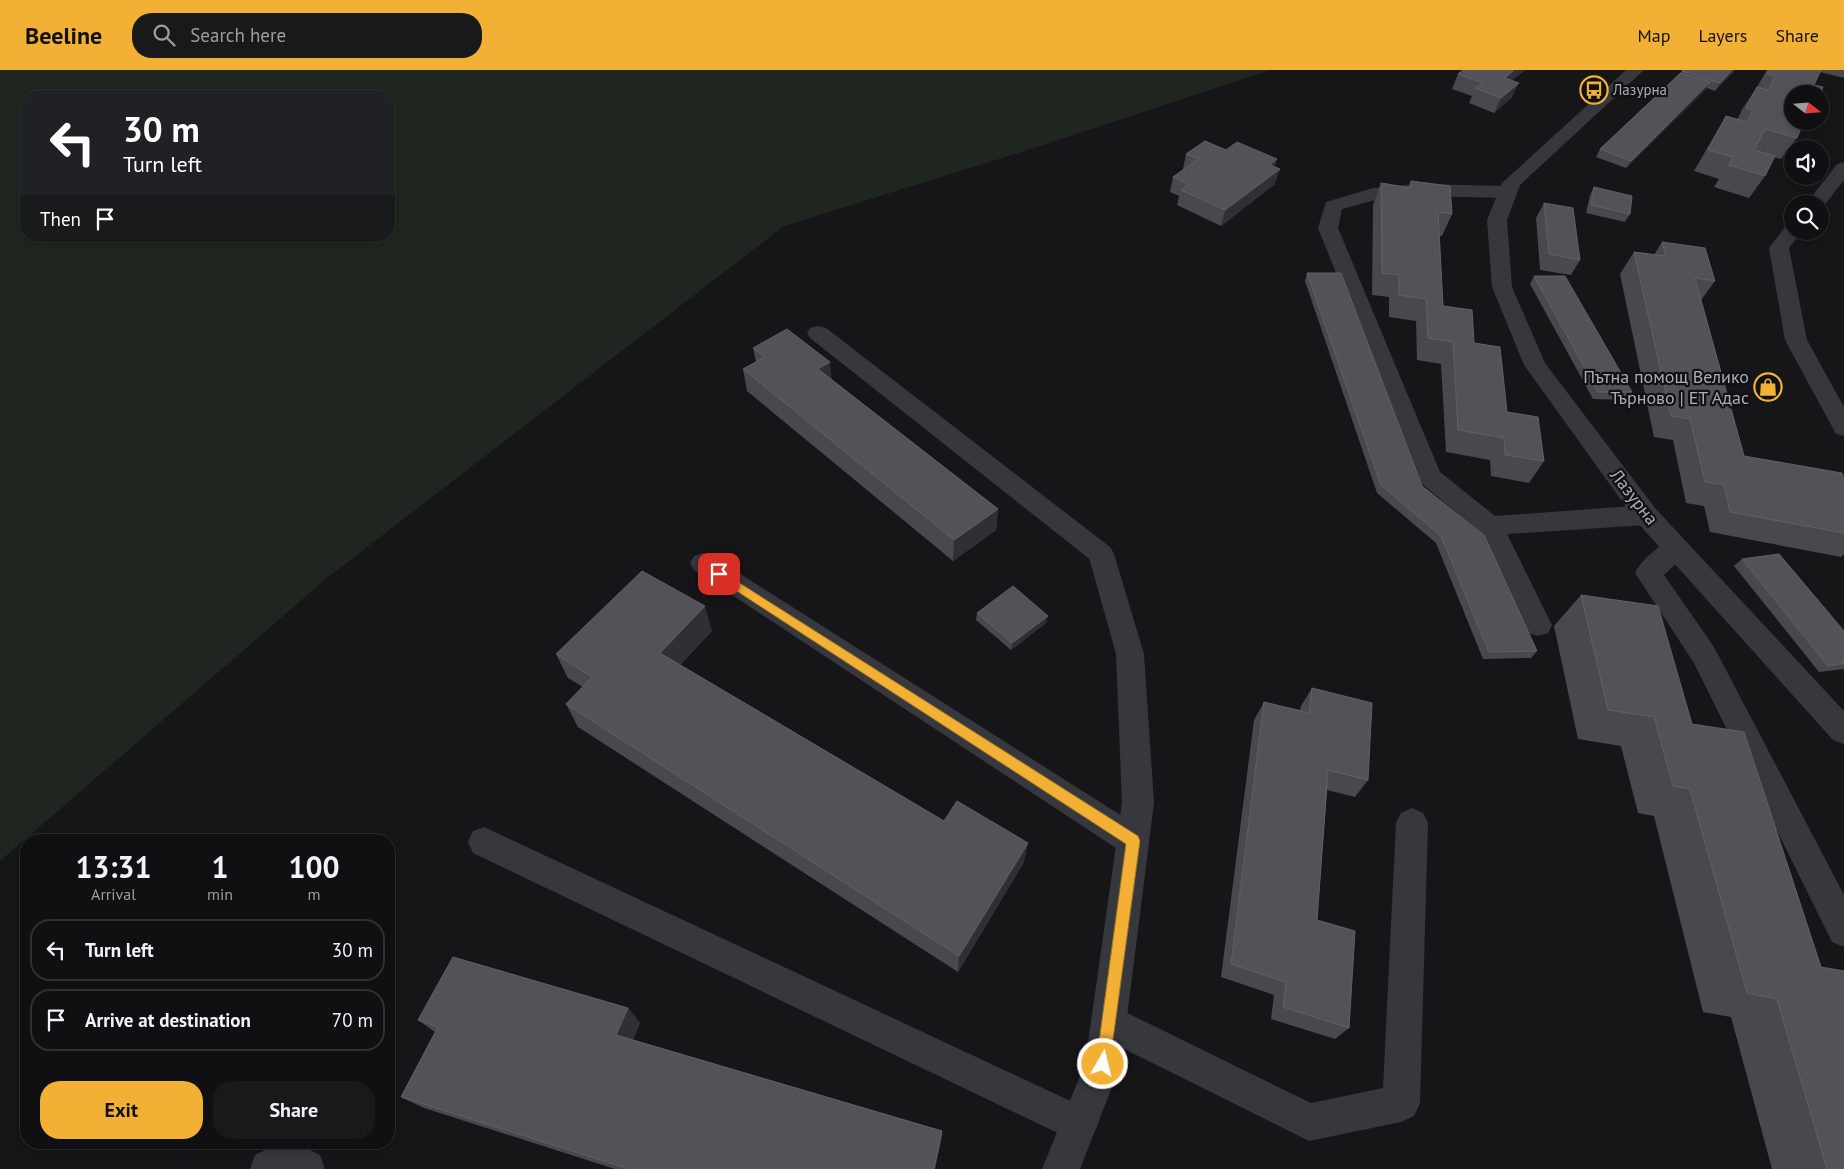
<!DOCTYPE html>
<html lang="en">
<head>
<meta charset="utf-8">
<style>
  :root { --surface:#101012; --page:#19191b; --text:#f1f3f6; --muted:#9c9d9f; --line:#303032; --accent:#f2b134 }
  body { margin:0; font-family:"PT Sans",sans-serif; background:var(--page); color:var(--text); height:100vh; display:flex; flex-direction:column; font-size:19px; white-space:nowrap }
  * { box-sizing:border-box; margin:0 }
  p { font-size:16px; color:var(--muted) }
  .icon { flex:none; width:28px; height:28px; fill:none; stroke:currentColor; stroke-width:2; stroke-linecap:round; stroke-linejoin:round }
  .map { position:relative; flex:1; overflow:hidden }
  .details { position:absolute; left:20px; top:764px; width:375px; height:315px; display:flex; flex-direction:column; background:var(--surface); border-radius:20px; box-shadow:0 2px 8px #0003,0 0 0 1px var(--line) }
  .details>* { flex:none }
  .top-card { position:absolute; left:20px; top:20px; width:375px; height:152px; border-radius:20px; box-shadow:0 2px 8px #0003,0 0 0 1px var(--line); background:#202124; color:#fff; overflow:hidden }
  .needle { width:32px; rotate:107deg }
  .fabs { position:absolute; left:1784px; top:15px; display:grid; gap:10px }
  .fabs a { display:grid; place-items:center; width:45px; height:45px; border-radius:50%; background:var(--surface); box-shadow:0 2px 8px #0003,0 0 0 1px var(--line); font-size:25px }
  .pin { position:absolute; display:grid; place-items:center; width:42px; height:42px; color:#fff; margin:-21px; border-radius:10px; box-shadow:0 2px 8px #0006 }
  .me { position:absolute; width:55px; margin:-28px; rotate:8deg; stroke-linejoin:round; filter:drop-shadow(0 0 4px #0008) }
  .turn { display:flex; align-items:center; gap:18px; height:105px; padding:0 20px; font-size:22px }
  .turn .icon { width:65px; height:65px; stroke-width:2.5 }
  .turn b { display:block; font-size:35px; line-height:42px }
  .then { display:flex; align-items:center; height:48px; padding:0 20px; background:#0003; gap:10px; font-size:19px }
  .eta { display:flex; justify-content:space-evenly; align-items:center; height:85px; text-align:center }
  .eta b { font-size:30px; font-weight:800; line-height:35px }
  .button { display:flex; gap:10px; margin-top:auto; padding:10px 20px }
  .button a { flex:1; height:58px; border-radius:20px; background:var(--accent); color:#111; font-size:20px; font-weight:800; line-height:58px; text-align:center }
  .button a+a { background:var(--page); color:var(--text) }
  ul { padding:0; list-style:none }
  li { display:flex; align-items:center; gap:15px; height:62px; margin:0 10px 8px; padding:0 10px; border:2px solid var(--line); border-radius:20px }
  li div { flex:1 }
  li b { display:block; font-size:19px }
  li em { font-style:normal }
  header { display:flex; align-items:center; gap:30px; box-sizing:border-box; height:70px; padding:0 25px; background:var(--accent); color:#111 }
  header strong { font-size:24px }
  nav { display:flex; gap:28px; margin-inline-start:auto; font-size:18px }
  .search { width:350px; height:45px; background:var(--page); display:flex; align-items:center; gap:12px; box-sizing:border-box; padding:0 18px; border-radius:20px; color:var(--muted); font-size:19px }
  .map>svg:first-child { display:block }
</style>
</head>
<body>
<header>
<strong>Beeline</strong>
<div class="search"><svg class="icon" aria-label="search" viewBox="0 0 24 24"><circle cx="10" cy="10" r="6"/><path d="M15 15l6 6"/></svg>Search here</div>
<nav><a>Map</a><a>Layers</a><a>Share</a></nav>
</header>
<div class="map">
<svg width="1844" height="1099" viewBox="0 0 1844 1099">
  <rect width="100%" height="100%" fill="#161618"/>
  <path fill="#1e261f" fill-rule="evenodd" d="M0 0H1270L1031 79 784 156 327 508 0 791ZM26 26H389V166H26Z"/>
  <g fill="none" stroke-linecap="round" stroke-linejoin="round">
    <g fill="#37383d" fill-rule="evenodd">
      <path d="M1418 114 1507 116 1514 118 1517 122 1514 126 1507 128 1418 126 1375 130 1342 139 1338 158 1440 402 1495 446 1646 435 1655 438 1659 445 1655 452 1646 455 1507 464 1552 555 1548 563 1538 566 1528 563 1480 462 1421 413 1418 407 1318 158 1326 132 1373 118Z"/>
      <path d="M818 256 826 258 1110 477 1114 484 1110 491 1101 494 1092 491 810 268 807 263 810 258Z"/>
      <path d="M1676 468 1685 471 1689 478 1685 485 1664 505 1714 577 1844 825V877L1832 872 1694 593 1635 503C1642 489 1661 473 1676 468Z"/>
      <path d="M703 483 712 486 1144 760 1149 771 1144 782 1133 786 1122 782 694 500 690 493 694 486Z"/>
      <path d="M1412 738 1423 743 1428 753 1420 1033 1414 1046 1401 1052 1309 1071 1096 965 1091 952 1096 939 1109 934 1311 1033 1383 1018 1396 753 1401 743Z"/>
      <path d="M484 757 1092 1041 1098 1054 1092 1067 1079 1073 1066 1067 473 783 468 772 473 761Z"/>
      <path d="M282 1072H294L320 1085 325 1099H250L255 1085Z"/>
    </g>
    <g fill="#37383d" fill-rule="evenodd">
      <path d="M1626 0H1644L1520 115 1507 150 1512 217 1545 293 1655 438 1844 641V674L1833 670 1637 452 1524 295 1492 217 1487 150 1502 113Z"/>
      <path d="M1844 92V110L1822 138 1820 139V134H1806L1837 94Z"/>
      <path d="M1792 155V161H1802L1789 178 1807 270 1844 337V366L1836 364 1785 270 1769 178 1785 157Z"/>
      <path d="M1101 474 1110 477 1114 484 1144 584 1154 733 1121 994 1080 1099H1042L1085 994 1122 733 1116 584 1088 484 1092 477Z"/>
    </g>
  </g>
  <g fill="#47494d">
    <path d="M1463 0H1525L1512 10V27L1494 43 1469 33 1472 26 1452 19 1458 4Z"/>
    <path d="M1683 0H1735L1715 21 1707 18 1626 98 1596 87 1600 79Z"/>
    <path d="M1767 0H1844V8L1820 2 1792 24 1797 68 1781 89 1774 87 1765 106 1749 128 1714 117 1719 109 1694 101 1713 68 1726 46 1737 50 1743 38 1757 17Z"/>
    <path d="M1226 80 1275 97V114L1221 156 1177 135 1179 126 1170 122 1173 107 1183 100V99L1186 84Z"/>
    <path d="M1411 111 1452 144 1442 166H1439L1443 236 1474 273 1507 342 1544 391 1529 413 1491 406 1490 390 1446 382 1441 294 1417 290 1416 251 1389 247V227L1372 225 1373 135 1381 113 1408 117Z"/>
    <path d="M1594 117 1630 144 1625 152 1586 143 1590 125Z"/>
    <path d="M1544 133 1580 190 1571 205 1540 200 1536 148Z"/>
    <path d="M1662 172 1715 211 1701 230 1744 386 1844 409V484L1841 487 1710 462 1704 436 1686 433 1673 370 1654 367 1620 204 1634 182 1654 185Z"/>
    <path d="M1307 203 1422 416 1537 581 1531 588 1483 589 1436 473 1377 423 1305 211Z"/>
    <path d="M1534 206 1632 322 1626 330 1593 329 1530 214Z"/>
    <path d="M753 278 831 310 998 439 996 460 953 491 747 321 743 299 756 292Z"/>
    <path d="M1742 489 1844 561V599L1819 602 1734 496Z"/>
    <path d="M1581 525 1692 654 1844 1099H1772L1731 947 1703 942 1654 746 1638 743 1621 676 1578 669 1554 556Z"/>
    <path d="M977 543 1046 553 1011 580 976 550Z"/>
    <path d="M712 561 680 595 944 751 1024 792 958 902 578 657 566 634 583 617 568 608 556 584Z"/>
    <path d="M1312 618 1368 710 1355 727 1327 720 1317 850 1349 958 1335 969 1271 949 1274 925 1221 907 1254 650 1264 632 1300 640 1301 636Z"/>
    <path d="M628 938 640 953 633 970 942 1061 941 1071 935 1099H615L424 1038 401 1027 435 962 418 950Z"/>
  </g>
  <g fill="#2f3033">
    <path d="M1514 0H1525L1498 22 1505 8Z"/>
    <path d="M1732 0H1735L1715 21 1720 13Z"/>
    <path d="M1710 12 1705 20 1626 98 1631 91Z"/>
    <path d="M1519 13 1512 27 1494 43 1501 28Z"/>
    <path d="M1277 89 1273 104 1280 99 1275 114 1221 156 1225 140 1270 95Z"/>
    <path d="M830 292 832 313 818 299Z"/>
    <path d="M998 439 996 460 953 491 954 470Z"/>
    <path d="M705 536 712 561 669 606 660 583Z"/>
    <path d="M1048 546 1046 553 1011 580 1012 573Z"/>
    <path d="M1028 773 1024 792 958 902 959 886Z"/>
    <path d="M628 938 640 953 629 979 616 965Z"/>
    <path d="M942 1061 941 1071 935 1099H934Z"/>
  </g>
  <g fill="#525359" stroke="#5f6168">
    <path d="M1463 0H1514L1505 8 1519 13 1501 28 1475 18 1483 13 1458 4Z"/>
    <path d="M1683 0H1732L1720 13 1682 1Z"/>
    <path d="M1769 0H1821L1814 15 1823 17 1820 25V24H1792V51H1804L1797 68 1765 59 1754 80 1775 86 1765 106 1729 95 1733 87 1708 80 1726 46 1747 52 1753 40 1746 38 1757 17 1768 20 1775 6 1767 4Z"/>
    <path d="M1681 3 1710 12 1631 91 1600 79Z"/>
    <path d="M1205 71 1226 80 1237 72 1277 89 1270 95 1280 99 1225 140 1181 120 1188 114 1173 107 1198 89 1186 84Z"/>
    <path d="M1411 111 1450 116 1452 144 1438 142 1443 236 1472 240 1474 273 1500 277 1507 342 1538 347 1544 391 1505 385 1504 368 1458 360 1453 272 1428 268 1426 229 1399 225V205L1382 203 1381 113 1411 118Z"/>
    <path d="M1594 117 1632 126 1630 144 1591 135Z"/>
    <path d="M1544 133 1573 138 1580 190 1549 184Z"/>
    <path d="M1662 172 1705 178 1715 211 1695 208 1744 386 1842 403 1844 409V463L1730 442 1724 415 1705 412 1690 349 1671 346 1634 182 1666 186Z"/>
    <path d="M1307 203H1341L1422 416 1484 465 1537 581 1489 582 1441 466 1381 415Z"/>
    <path d="M1534 206H1565L1632 322H1598Z"/>
    <path d="M787 259 830 292 818 299 998 439 954 470 743 299 765 287 753 278Z"/>
    <path d="M1779 484 1844 561V593L1828 596 1742 489Z"/>
    <path d="M642 501 705 536 660 583 944 751 957 731 1028 773 959 886 566 634 592 607 556 584Z"/>
    <path d="M1013 516 1048 546 1012 573 977 543Z"/>
    <path d="M1581 525 1658 536 1692 654 1744 662 1821 897 1844 901V1099H1827L1777 929 1747 923 1690 719 1673 716 1654 647 1608 640Z"/>
    <path d="M1312 618 1372 633 1368 710 1328 700 1317 850 1355 861 1349 958 1283 937 1286 912 1231 894 1264 632 1309 643Z"/>
    <path d="M453 887 628 938 616 965 942 1061 934 1099H629L401 1027 438 957 418 950Z"/>
  </g>
  <path fill="#f2b134" stroke="#9d7322" d="M719 500 1138 766 1140 771 1109 999 1103 1001 1098 999 1096 994 1126 774 715 507 714 504 715 501Z"/>
  <defs>
    <g id="bus-ring" transform="scale(1.4375)"><circle r="9.5" fill="#111113" stroke="#f2b134" stroke-width="1.5"/><path d="M-5-6H5V4H4V6H2V4H-2V6H-4V4H-5ZM-3.5-4V0h7V-4ZM-3.5 1.2v1.5H-2V1.2ZM2 1.2v1.5H3.5V1.2Z" fill="#f2b134"/></g>
    <g id="shop-ring" transform="scale(1.4375)"><circle r="9.5" fill="#111113" stroke="#f2b134" stroke-width="1.5"/><path d="M-5-2.5h2.3a2.7 3.5 0 0 1 5.4 0H5L5.5 6h-11ZM-1.5-2.5h3a1.5 2.3 0 0 0-3 0Z" fill="#f2b134"/></g>
  </defs>
  <g fill-rule="evenodd">
    <use href="#bus-ring" x="1594" y="20"/>
    <use href="#shop-ring" x="1768" y="317"/>
  </g>
  <g text-anchor="middle" stroke-width="4.5" stroke-linejoin="round" paint-order="stroke">
    <g font-size="15" fill="#a8adb8" stroke="#111113" text-anchor="start">
      <text x="1613" y="25">Лазурна</text>
    </g>
    <g font-size="18" fill="#a8adb8" stroke="#111113" text-anchor="end">
      <text x="1749" y="313">Пътна помощ Велико<tspan x="1749" dy="21">Търново | ЕТ Адас</tspan></text>
    </g>
    <g font-size="18" fill="#a8adb8" stroke="#111113">
      <text transform="translate(1634 427) rotate(52)" y="6">Лазурна</text>
    </g>
  </g>
</svg>
<div class="fabs">
<a><svg class="needle" viewBox="-14 -14 28 28"><path d="M0-13l5 13h-10z" fill="#e53935"/><path d="M0 13l5-13h-10z" fill="#9c9d9f"/></svg></a>
<a><svg class="icon" aria-label="sound" viewBox="0 0 24 24"><path d="M4 9h4l5-4v14l-5-4H4zM17 9q2 3 0 6"/></svg></a>
<a><svg class="icon" aria-label="search" viewBox="0 0 24 24"><circle cx="10" cy="10" r="6"/><path d="M15 15l6 6"/></svg></a>
</div>
<div class="pin" style="left:719px;top:504px;background:#d93025"><svg class="icon" aria-label="arrive" viewBox="0 0 24 24"><path d="M6 21V4h12l-3 4 3 4H6"/></svg></div>
<svg class="me" style="left:1103px;top:994px" viewBox="-20 -20 40 40"><circle r="17" fill="#f2b134" stroke="#fff" stroke-width="3"/><path d="M0-11L8 9 0 5-8 9z" fill="#fff"/></svg>
<div class="top-card">
<div class="turn"><svg class="icon" aria-label="left" viewBox="0 0 24 24"><path d="M17 20v-9H6M10 6l-5 5 5 5"/></svg><div><b>30 m</b>Turn left</div></div>
<div class="then">Then<svg class="icon" aria-label="arrive" viewBox="0 0 24 24"><path d="M6 21V4h12l-3 4 3 4H6"/></svg></div>
</div>
<section class="details">
<div class="eta">
<div><b>13:31</b><p>Arrival</p></div>
<div><b>1</b><p>min</p></div>
<div><b>100</b><p>m</p></div>
</div>
<ul>
<li><svg class="icon" aria-label="left" viewBox="0 0 24 24"><path d="M17 20v-9H6M10 6l-5 5 5 5"/></svg><div><b>Turn left</b></div><em>30 m</em></li>
<li><svg class="icon" aria-label="arrive" viewBox="0 0 24 24"><path d="M6 21V4h12l-3 4 3 4H6"/></svg><div><b>Arrive at destination</b></div><em>70 m</em></li>
</ul>
<div class="button"><a>Exit</a><a>Share</a></div>
</section>
</div>
</body>
</html>
